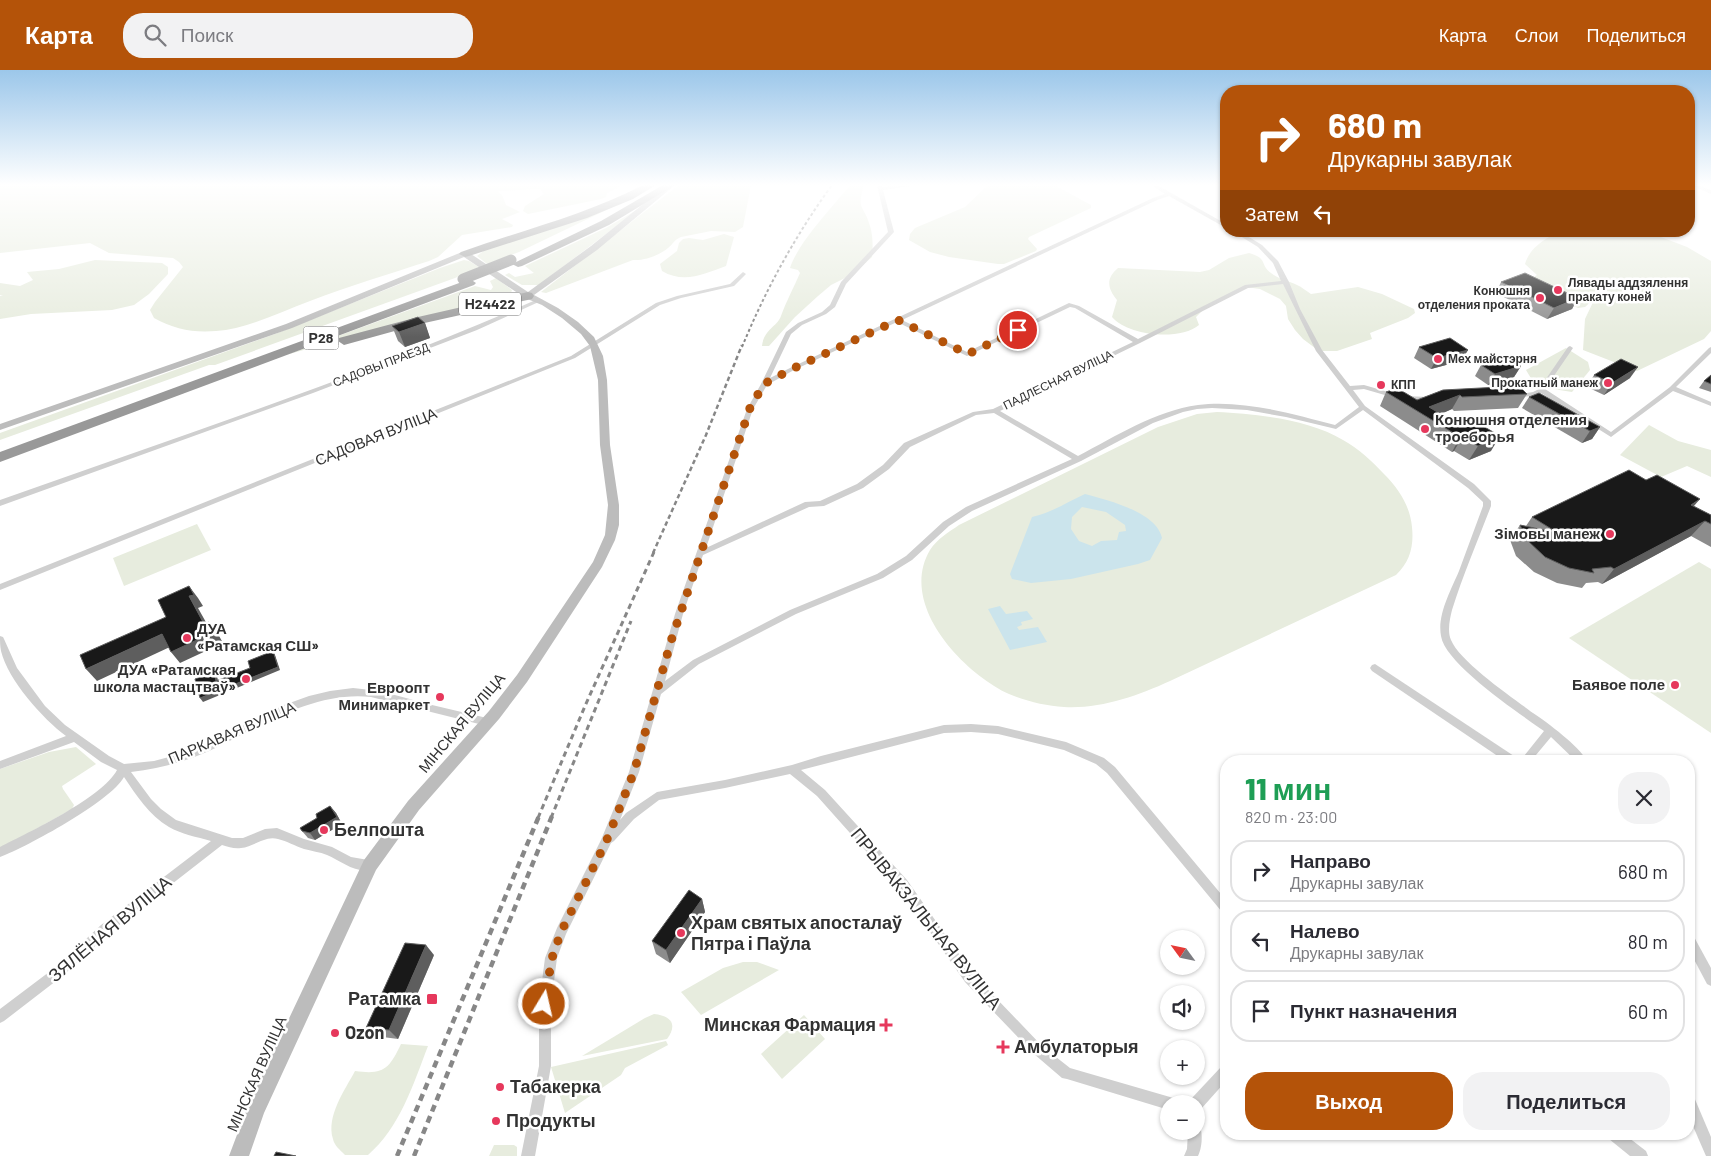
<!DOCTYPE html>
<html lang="ru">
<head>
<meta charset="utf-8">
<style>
  :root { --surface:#fff; --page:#f2f2f3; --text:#2b2b33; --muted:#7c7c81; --line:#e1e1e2; --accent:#b45309 }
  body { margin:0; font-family:Barlow,sans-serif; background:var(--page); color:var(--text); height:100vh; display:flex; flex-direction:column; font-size:19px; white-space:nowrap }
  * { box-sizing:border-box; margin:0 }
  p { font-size:16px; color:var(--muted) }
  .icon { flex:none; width:28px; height:28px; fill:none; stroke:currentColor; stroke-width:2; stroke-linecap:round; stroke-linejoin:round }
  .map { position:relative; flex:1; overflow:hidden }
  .side { position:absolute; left:1220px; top:685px; width:475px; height:385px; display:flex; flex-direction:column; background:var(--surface); border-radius:20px; box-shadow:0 1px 4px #0004 }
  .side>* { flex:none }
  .banner { position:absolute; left:1220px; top:15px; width:475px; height:152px; border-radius:20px; box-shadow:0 1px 4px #0004; background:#b45309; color:#fff; overflow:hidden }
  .needle { width:32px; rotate:303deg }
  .tools { position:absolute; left:1160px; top:860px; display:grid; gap:10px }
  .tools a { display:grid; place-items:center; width:45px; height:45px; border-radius:50%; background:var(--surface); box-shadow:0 1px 4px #0004; font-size:25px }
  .pin { position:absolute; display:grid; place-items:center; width:42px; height:42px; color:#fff; margin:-21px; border:2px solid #fff; border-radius:50%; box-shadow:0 1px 5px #0007 }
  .me { position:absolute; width:55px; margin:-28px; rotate:9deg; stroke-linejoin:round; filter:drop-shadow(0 0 4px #0008) }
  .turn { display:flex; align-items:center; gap:18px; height:105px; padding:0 25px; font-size:22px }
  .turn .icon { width:65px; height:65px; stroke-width:2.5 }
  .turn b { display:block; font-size:35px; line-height:42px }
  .then { display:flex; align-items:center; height:48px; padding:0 25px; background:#0003; gap:10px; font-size:19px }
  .round { display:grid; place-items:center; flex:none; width:52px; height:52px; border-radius:20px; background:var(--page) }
  .headline { display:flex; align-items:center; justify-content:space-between; height:85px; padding:0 25px }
  h1 { font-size:30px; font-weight:800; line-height:38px; color:#1e9e55 }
  .cta { display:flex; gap:10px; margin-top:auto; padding:10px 25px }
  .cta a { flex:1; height:58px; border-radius:20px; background:var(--accent); color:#fff; font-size:20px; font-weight:800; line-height:58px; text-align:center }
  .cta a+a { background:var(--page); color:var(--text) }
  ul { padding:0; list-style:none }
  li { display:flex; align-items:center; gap:15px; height:62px; margin:0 10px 8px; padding:0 15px; border:2px solid var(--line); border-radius:20px }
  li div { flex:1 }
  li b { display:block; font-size:19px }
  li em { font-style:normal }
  header { display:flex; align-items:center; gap:30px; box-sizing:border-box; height:70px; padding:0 25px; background:var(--accent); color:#fff }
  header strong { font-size:24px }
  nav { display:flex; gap:28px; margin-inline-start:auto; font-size:18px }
  .search { width:350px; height:45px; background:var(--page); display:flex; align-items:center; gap:12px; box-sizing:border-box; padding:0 18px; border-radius:20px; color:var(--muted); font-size:19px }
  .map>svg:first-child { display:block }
</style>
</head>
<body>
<header>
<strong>Карта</strong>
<div class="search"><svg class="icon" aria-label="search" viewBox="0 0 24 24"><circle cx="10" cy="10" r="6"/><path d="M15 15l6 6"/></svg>Поиск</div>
<nav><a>Карта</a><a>Слои</a><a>Поделиться</a></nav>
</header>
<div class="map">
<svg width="1711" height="1086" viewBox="0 0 1711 1086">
  <rect width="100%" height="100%" fill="#fff"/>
  <g fill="#e7ecde">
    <path d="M0 115H623L607 123 606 127 601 129 528 144 523 141 525 136 544 124 540 119 499 121 498 122 502 125 506 135 520 142 502 149 513 155 512 157 462 165 438 187 429 191C389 204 349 216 310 231 280 242 247 259 216 261 193 263 174 259 154 248L150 240 155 232 183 197 179 192 173 188 109 183 90 173 0 183Z"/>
    <path d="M679 115H751L743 157 735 162 711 161 681 167C675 169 673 174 668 178 660 185 644 191 633 190L546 223 541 222Z"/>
    <path d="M850 115H864C856 141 864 134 870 156 873 166 873 177 872 187L853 204 831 215 818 226 795 247 769 276H762C764 259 777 257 781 246 786 232 794 217 800 203L798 200 790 198C799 171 832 138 850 115Z"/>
    <path d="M988 115H1054L1091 135V138L1029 167 1028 169 1037 179 1036 181 1004 194H998L949 187 930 182 909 170 910 164 915 158 965 137Z"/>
    <path d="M621 133 519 182 487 194 477 186 486 179Z"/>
    <path d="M640 138 539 215H522L505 205 509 203 515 207 534 203 525 196 606 158Z"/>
    <path d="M1560 161H1645L1687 177 1711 191V261L1704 269 1637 301 1583 280 1585 249 1595 228 1585 237 1578 238 1524 213 1537 205 1525 194C1530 177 1545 169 1560 161Z"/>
    <path d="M724 164 734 167 726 196C704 204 684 214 662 201L660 194 677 181 679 173 683 169 689 168 703 170Z"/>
    <path d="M1249 183C1269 189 1259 194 1271 203 1278 209 1289 211 1297 215 1302 217 1306 221 1311 224L1358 217 1382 224 1414 239 1415 243 1408 248 1370 263 1372 269 1337 281H1319L1303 269 1295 260 1288 249 1286 236 1280 229 1260 219 1246 217 1208 235 1196 247 1199 255C1180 271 1128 266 1112 247L1117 230C1107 218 1106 208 1118 198L1200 202 1209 200 1229 188Z"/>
    <path d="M95 190 162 193 168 197V204L149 224 134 235 112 240 31 244 0 249V226L3 225H0V213L20 216 33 210 27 202 59 199Z"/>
    <path d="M464 190 469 191 479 197 455 208 215 295H209L0 370V363L275 264 440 198Z"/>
    <path d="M496 208 512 220 510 226 370 261 286 285 475 216 491 220 493 217 490 211Z"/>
    <path d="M1566 278 1588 292 1590 300 1572 322 1553 319 1532 310 1526 300Z"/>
    <path d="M1217 342C1256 344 1309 349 1343 370 1359 379 1372 391 1384 404 1399 419 1410 436 1412 457 1414 476 1410 492 1396 505L1170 611C1137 626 1101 639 1064 637 1046 636 1026 631 1009 624 962 602 898 534 930 480 937 469 949 462 959 455L1158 357 1197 344Z"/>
    <path d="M1649 355 1678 371 1711 380V407L1687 396 1661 407 1620 385Z"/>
    <path d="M197 454 211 480 124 516 113 488Z"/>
    <path d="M1699 492 1711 499V663L1569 568Z"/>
    <path d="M76 677 96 694 62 716 63 719 74 735 72 739 0 779V699L49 682Z"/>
    <path d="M743 892H757L779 900 701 945 681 922 723 898Z"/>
    <path d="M654 944C671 946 678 954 667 969L582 986 645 948Z"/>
    <path d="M804 945 825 969 782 1009 761 984Z"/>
    <path d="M666 971 668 975 625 998 621 1005 565 1043 551 997Z"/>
    <path d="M401 974 428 976C413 1015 400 1057 368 1085H345C340 1080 334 1075 333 1069 326 1046 345 1020 355 1001 384 1005 389 999 401 974Z"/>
    <path d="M494 1075H514L517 1077V1086H489Z"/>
  </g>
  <g fill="#cbe4ec" fill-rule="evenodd">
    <path d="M1085 424C1107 430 1157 442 1162 468L1150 490 1138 494 1071 509 1031 513 1012 509 1010 504 1032 447C1051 443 1067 432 1085 424ZM1082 437 1106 442 1125 455 1126 461 1119 462 1117 470 1101 471 1092 476 1079 471 1071 459 1072 447Z"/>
    <path d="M1000 536 1006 544 1027 541 1033 549 1021 552 1022 555 1017 557 1019 560 1038 557 1047 572 1010 580 988 539Z"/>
  </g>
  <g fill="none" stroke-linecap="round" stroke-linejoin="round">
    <g fill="#cfcfcf" fill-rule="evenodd">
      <path d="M877 115H882V117L918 115 883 120 894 162 846 214 835 237 826 244 802 255 791 264 770 308 790 298 1153 128 1165 124 1151 115H1157L1226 154V158L1169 126 1157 130 902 250 967 282 1069 233 1079 236 1138 269 1245 215 1281 211 1273 193 1258 177 1232 161H1239L1262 175 1278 191 1289 212 1300 239 1322 280 1350 316 1364 315 1402 326 1430 327 1433 329 1430 331 1402 330 1364 319 1353 320 1365 336 1474 414 1491 431V436C1478 470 1463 505 1452 540 1450 548 1447 561 1451 570 1460 592 1513 628 1533 643 1548 653 1579 676 1587 691H1576L1551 667 1531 691H1520L1544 661C1520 644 1445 594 1441 566 1437 545 1451 520 1459 501 1467 479 1475 458 1483 436V432L1468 418 1363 340 1336 359 1286 347 1247 340 1212 338 1197 339 1183 342 1153 353 1081 391 972 441 949 456 912 490 883 508 796 544 699 594 661 624 639 702 620 750 626 743 657 722 725 710 792 695 821 686 944 655 971 654 998 656 1066 672 1104 688 1115 697 1226 830V843L1222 842 1107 703 1096 694 1064 680 998 664 971 662 944 663 801 700 825 720 907 810 973 904 1042 976 1070 998 1170 1027 1175 1029 1176 1034H1169V1040L1067 1009 1062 1008 1034 984 965 912 899 818 817 726 790 704 725 718 659 730 634 749 614 771 611 773 566 864 557 888 551 934V996L535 1086H521L539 996V934L545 888 557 858 601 770 629 702 675 544 747 339 761 314 786 262 798 253 822 242 830 235 841 212 888 162ZM1283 214 1316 281 1359 337 1335 355C1293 344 1241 329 1198 335 1155 341 1116 366 1078 386L1000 341 1140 273 1248 218ZM1070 237 1075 238 1133 272 993 339 973 342 904 373 883 395 857 414 820 431 805 432 706 478 753 339 767 315 794 300 897 252 967 286ZM994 343 1072 389 966 437 943 452 906 486 877 504 790 540 693 590 665 611 683 544 703 485 809 437 824 436 863 418 889 399 910 377 976 345Z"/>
      <path d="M1691 115H1698L1711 120V124Z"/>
      <path d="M743 202 746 204 734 216 681 228 660 235 575 288 0 520V514L571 286 656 233 677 226 730 214Z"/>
      <path d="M538 229 543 230 477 260 313 323 0 436V430C180 366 363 306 538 229Z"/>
      <path d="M1570 276 1573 278 1545 319 1611 362 1670 317 1709 278 1711 277V283L1676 317 1711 332V336L1673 321 1611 367 1541 323 1535 326 1514 327V325L1533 322 1539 319 1568 277Z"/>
      <path d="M0 566 3 567 4 569 17 598 45 636 65 655 109 686 124 694 154 691 180 684 200 676 284 635 309 626 330 621 353 618 380 621 432 635 487 648 490 649 492 652 490 655 487 656 371 627C312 621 261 657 209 681 184 692 159 699 131 702L151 729 161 739 176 750 232 768H243L265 759 277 758 304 769 332 777 351 787 374 791 375 795 374 799C357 805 341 791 327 785 320 782 311 781 304 779 295 776 287 771 278 769 265 765 254 777 241 778 234 779 229 777 222 775L109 863 65 904 4 951 0 953V939L57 896 101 855 211 771C197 767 181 764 169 757 149 745 136 725 124 707 111 731 27 777 0 787V777C29 762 102 728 117 700L101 692 74 672 0 699V691L66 666C43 649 8 610 1 581 0 576 0 571 0 566Z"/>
      <path d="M1375 594 1517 688 1518 691H1505L1372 601 1370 598 1372 595Z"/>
      <path d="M1689 863 1693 865 1711 898V916L1707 914 1689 880Z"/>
      <path d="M1226 996V1011L1201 1039 1196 1040V1034H1190L1191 1029 1221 997Z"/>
      <path d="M1689 1026 1694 1027 1711 1067V1086H1706L1689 1047Z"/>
      <path d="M1196 1055 1200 1056C1203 1065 1202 1078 1198 1086H1184L1187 1079 1188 1061H1196Z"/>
      <path d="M1607 1064H1624L1646 1081 1648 1086H1630L1609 1069Z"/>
    </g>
    <path fill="#bcbcbc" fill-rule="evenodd" d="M667 115H675L597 180 534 225 558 238 578 252 594 267 603 286 607 310 610 375 619 435V455L615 470 602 497 527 612 499 649 419 740 376 800 264 1043 249 1086H229L249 1033 364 790 408 731 489 641 517 605 593 492 605 465 608 435 600 375 598 310 590 276 581 264 562 248 542 235 525 228 464 187 292 258 0 360V354L286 254 462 182H468L528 222 591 176Z"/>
    <g fill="#999" fill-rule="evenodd">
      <path d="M643 115H656L633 129 587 148 469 186 465 187 459 184 461 182C522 160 586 145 643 115Z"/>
      <path d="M663 115H675L609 155 522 196 518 197 512 194 601 151Z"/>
      <path d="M470 209 476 213 474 215 0 392V382Z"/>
      <path d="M528 222 532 223 534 226 532 229 420 254 344 275 338 271 339 268 418 247Z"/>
    </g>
    <path stroke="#878787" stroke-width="2" stroke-dasharray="3 2.5" stroke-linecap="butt" d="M742 277C766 219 795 166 832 115"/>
    <path stroke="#878787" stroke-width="2.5" stroke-dasharray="4.5 3" stroke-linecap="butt" d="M653 483 706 365 742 275"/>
    <g stroke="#878787" stroke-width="3" stroke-dasharray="5.5 4" stroke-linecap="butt">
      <path d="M538 748 585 636 654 482"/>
      <path d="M551 748 631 551"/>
    </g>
    <g stroke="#878787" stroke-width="4.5" stroke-dasharray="7 5" stroke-linecap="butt">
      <path d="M397 1086 539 746"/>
      <path d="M414 1086 552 746"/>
    </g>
    <path stroke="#999" stroke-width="11" d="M463 209 511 190"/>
  </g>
  <g fill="#8c8c8c">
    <path d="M1501 212 1578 228 1572 239 1547 249 1496 223Z"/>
    <path d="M425 253 430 268 405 277 398 271 392 256Z"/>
    <path d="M1419 277 1468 280 1461 291 1431 299 1414 288Z"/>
    <path d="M1481 295 1521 296 1514 307 1488 315 1475 306Z"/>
    <path d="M1594 305 1630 308 1604 325 1587 317Z"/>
    <path d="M1711 305V322L1699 318 1704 311Z"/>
    <path d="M1443 320 1527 324 1518 338 1454 341 1452 339 1440 344 1491 381 1469 390 1454 381 1452 382 1380 336 1386 322 1417 330Z"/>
    <path d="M1529 327 1600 357 1592 369 1582 373 1522 338Z"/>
    <path d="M1646 410 1711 445V477L1691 466 1602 514 1598 512 1586 513 1582 518 1557 513 1534 502 1516 486 1510 470 1520 455 1526 456 1532 447Z"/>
    <path d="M330 736 336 743 342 754 315 770 308 768 302 761Z"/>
    <path d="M702 829 705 842 670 893 656 884 652 871Z"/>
    <path d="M434 885 398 969 375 966 366 958Z"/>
  </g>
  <g fill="#5e5e5e">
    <path d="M1578 228 1572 239 1547 249 1554 238Z"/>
    <path d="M425 253 430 268 405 277 399 262Z"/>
    <path d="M1468 280 1461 291 1431 299 1437 288Z"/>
    <path d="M1521 296 1514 307 1488 315 1495 304Z"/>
    <path d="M1638 297 1630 308 1604 325 1612 313Z"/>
    <path d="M1460 325 1452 339 1430 349 1429 337Z"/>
    <path d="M1600 357 1592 369 1582 373 1590 361Z"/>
    <path d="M1463 366 1454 381 1452 382 1460 367Z"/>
    <path d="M1500 366 1491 381 1469 390 1478 376Z"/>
    <path d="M1700 429 1687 444 1691 435Z"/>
    <path d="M1705 451 1691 466 1602 514 1614 499Z"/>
    <path d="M189 516 198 528 203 536 198 538 212 563 209 552 218 564 223 573 180 593 171 582 204 554 189 526Z"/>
    <path d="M162 564 172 576 97 611 86 599Z"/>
    <path d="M273 581 275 585 280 600 203 632 200 628 278 597Z"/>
    <path d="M214 602 217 606 219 615 216 611Z"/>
    <path d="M330 736 336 743 342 754 315 770 310 763Z"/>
    <path d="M702 829 705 842 670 893 666 880Z"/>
    <path d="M426 875 434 885 398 969 389 960Z"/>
  </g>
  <g fill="#191919" stroke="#5e5e5e">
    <path d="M1525 203 1578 228 1554 238 1501 212Z"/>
    <path d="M418 247 425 253 399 262 392 256Z"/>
    <path d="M1450 268 1468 280 1437 288 1419 277Z"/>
    <path d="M1507 288 1521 296 1495 304 1481 295Z"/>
    <path d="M1621 289 1638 297 1612 313 1594 305Z"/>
    <path d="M1711 305V314L1704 311Z"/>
    <path d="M1519 316 1527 324 1462 327 1460 325 1429 337 1462 357 1476 352 1500 366 1478 376 1463 366 1460 367 1386 322 1397 318 1417 330 1443 320Z"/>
    <path d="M1539 323 1600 357 1590 361 1529 327Z"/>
    <path d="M1629 400 1646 410 1657 405 1700 429 1691 435 1711 445V454L1705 451 1614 499 1611 497 1592 499 1594 503 1569 498 1545 487 1527 470 1520 455 1558 463 1532 447Z"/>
    <path d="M189 516 194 525 189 526 204 554 209 552 214 562 171 582 162 564 86 599 80 585 166 547 158 530Z"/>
    <path d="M273 581 278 597 200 628 195 609 214 602 216 611 250 598 248 591Z"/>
    <path d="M330 736 337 747 310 763 302 761 300 758 317 748 316 744Z"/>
    <path d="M689 820 702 829 666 880 652 871Z"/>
    <path d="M405 873 426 875 389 960 366 958Z"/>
    <path d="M276 1082 296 1086H274Z"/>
  </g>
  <linearGradient id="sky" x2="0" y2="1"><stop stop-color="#9cc7ea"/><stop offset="0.43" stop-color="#fff"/><stop offset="1" stop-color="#fff" stop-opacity="0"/></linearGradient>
  <rect width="1711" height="267" fill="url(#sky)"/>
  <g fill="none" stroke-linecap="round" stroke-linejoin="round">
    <path stroke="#b45309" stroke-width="9" stroke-dasharray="0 16.2" d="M544 934 552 888 561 862 606 772 634 702 671 571 750 338 764 314 792 299 898 250 968 284 1018 260"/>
  </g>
  <g fill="#e6385c" stroke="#fff" stroke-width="2">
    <circle cx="1558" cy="220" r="5"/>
    <circle cx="1540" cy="228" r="5"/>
    <circle cx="1438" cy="289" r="5"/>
    <circle cx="1608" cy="313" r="5"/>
    <circle cx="1381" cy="315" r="5"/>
    <circle cx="1425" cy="359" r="5"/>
    <circle cx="1610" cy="464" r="5"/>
    <circle cx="187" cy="568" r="5"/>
    <circle cx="246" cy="609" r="5"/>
    <circle cx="1675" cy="615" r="5"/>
    <circle cx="440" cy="627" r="5"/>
    <circle cx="324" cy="760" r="5"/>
    <circle cx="681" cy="863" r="5"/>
    <rect x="426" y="923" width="12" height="12" rx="2.5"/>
    <path d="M883.5 947.5h5v5h5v5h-5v5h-5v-5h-5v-5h5z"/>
    <circle cx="335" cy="963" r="5"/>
    <path d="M1000.5 969.5h5v5h5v5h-5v5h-5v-5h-5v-5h5z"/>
    <circle cx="500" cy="1017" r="5"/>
    <circle cx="496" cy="1051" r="5"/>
  </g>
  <g text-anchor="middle" stroke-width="5" stroke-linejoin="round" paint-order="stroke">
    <g font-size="12" font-weight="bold" fill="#323232" stroke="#fff" text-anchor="start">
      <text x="1568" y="217">Лявады аддзялення<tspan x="1568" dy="14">пракату коней</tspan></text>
      <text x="1530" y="225" text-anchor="end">Конюшня<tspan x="1530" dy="14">отделения проката</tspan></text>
      <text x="1448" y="293">Мех майстэрня</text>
      <text x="1598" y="317" text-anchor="end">Прокатный манеж</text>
      <text x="1391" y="319">КПП</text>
    </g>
    <g font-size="12" fill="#323232" stroke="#fff">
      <text transform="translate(381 295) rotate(-21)" y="4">САДОВЫ ПРАЕЗД</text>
      <text transform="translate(1058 310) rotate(-26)" y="4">ПАДЛЕСНАЯ ВУЛІЦА</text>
    </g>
    <g fill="#fff" stroke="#707070" stroke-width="1">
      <rect x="459" y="222.5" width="62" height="23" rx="4"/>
      <rect x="303.5" y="256.5" width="35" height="23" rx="4"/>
    </g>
    <g font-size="14" font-weight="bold" fill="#323232">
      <text x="490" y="239">Н24422</text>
      <text x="321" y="273">Р28</text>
    </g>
    <g font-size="15" font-weight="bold" fill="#323232" stroke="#fff" text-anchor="end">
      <text x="1435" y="355" text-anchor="start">Конюшня отделения<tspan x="1435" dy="17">троеборья</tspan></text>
      <text x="1600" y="469">Зімовы манеж</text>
      <text x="197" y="564" text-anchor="start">ДУА<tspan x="197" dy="17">«Ратамская СШ»</tspan></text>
      <text x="236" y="605">ДУА «Ратамская<tspan x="236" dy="17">школа мастацтваў»</tspan></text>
      <text x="1665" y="620">Баявое поле</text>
      <text x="430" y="623">Евроопт<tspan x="430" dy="17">Минимаркет</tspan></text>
    </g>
    <g font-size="15" fill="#323232" stroke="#fff">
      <text transform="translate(376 367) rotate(-22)" y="5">САДОВАЯ ВУЛІЦА</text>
      <text transform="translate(462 653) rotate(-50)" y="5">МІНСКАЯ ВУЛІЦА</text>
      <text transform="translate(232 663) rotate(-23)" y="5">ПАРКАВАЯ ВУЛІЦА</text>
      <text transform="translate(257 1004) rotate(-66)" y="5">МІНСКАЯ ВУЛІЦА</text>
    </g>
    <g font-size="18" font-weight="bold" fill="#323232" stroke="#fff" text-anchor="start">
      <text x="334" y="766">Белпошта</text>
      <text x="691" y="859">Храм святых апосталаў<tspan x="691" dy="21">Пятра і Паўла</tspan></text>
      <text x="421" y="935" text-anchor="end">Ратамка</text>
      <text x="876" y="961" text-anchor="end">Минская Фармация</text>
      <text x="345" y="969">Ozon</text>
      <text x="1014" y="983">Амбулаторыя</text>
      <text x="510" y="1023">Табакерка</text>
      <text x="506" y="1057">Продукты</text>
    </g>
    <g font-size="18" fill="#323232" stroke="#fff">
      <text transform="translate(926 849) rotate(51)" y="6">ПРЫВАКЗАЛЬНАЯ ВУЛІЦА</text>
      <text transform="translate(110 859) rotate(-40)" y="6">ЗЯЛЁНАЯ ВУЛІЦА</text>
    </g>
  </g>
</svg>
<div class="tools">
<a><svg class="needle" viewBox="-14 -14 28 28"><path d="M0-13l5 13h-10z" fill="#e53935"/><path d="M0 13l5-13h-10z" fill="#7c7c81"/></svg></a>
<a><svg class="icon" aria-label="sound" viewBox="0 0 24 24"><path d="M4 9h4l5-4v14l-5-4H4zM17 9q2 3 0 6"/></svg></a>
<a>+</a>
<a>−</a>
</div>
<div class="pin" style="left:1018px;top:260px;background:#d93025"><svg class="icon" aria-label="arrive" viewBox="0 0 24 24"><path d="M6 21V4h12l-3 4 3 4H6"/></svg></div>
<svg class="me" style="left:544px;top:934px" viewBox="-20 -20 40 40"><circle r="17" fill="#b45309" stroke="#fff" stroke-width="3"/><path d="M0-11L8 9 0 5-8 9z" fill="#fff"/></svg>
<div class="banner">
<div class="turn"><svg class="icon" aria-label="right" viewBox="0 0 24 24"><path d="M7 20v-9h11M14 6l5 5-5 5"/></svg><div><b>680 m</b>Друкарны завулак</div></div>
<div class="then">Затем<svg class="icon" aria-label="left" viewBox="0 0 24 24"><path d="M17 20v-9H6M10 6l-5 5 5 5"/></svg></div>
</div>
<section class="side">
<div class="headline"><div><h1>11 мин</h1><p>820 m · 23:00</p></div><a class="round"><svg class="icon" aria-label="close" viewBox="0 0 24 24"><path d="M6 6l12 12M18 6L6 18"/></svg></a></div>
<ul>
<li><svg class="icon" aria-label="right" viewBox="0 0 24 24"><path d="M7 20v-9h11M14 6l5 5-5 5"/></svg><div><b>Направо</b><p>Друкарны завулак</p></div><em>680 m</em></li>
<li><svg class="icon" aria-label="left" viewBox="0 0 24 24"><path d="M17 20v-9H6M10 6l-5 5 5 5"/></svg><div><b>Налево</b><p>Друкарны завулак</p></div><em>80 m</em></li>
<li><svg class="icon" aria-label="arrive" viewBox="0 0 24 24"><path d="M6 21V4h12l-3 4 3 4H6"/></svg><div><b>Пункт назначения</b></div><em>60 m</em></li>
</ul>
<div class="cta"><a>Выход</a><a>Поделиться</a></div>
</section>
</div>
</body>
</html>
